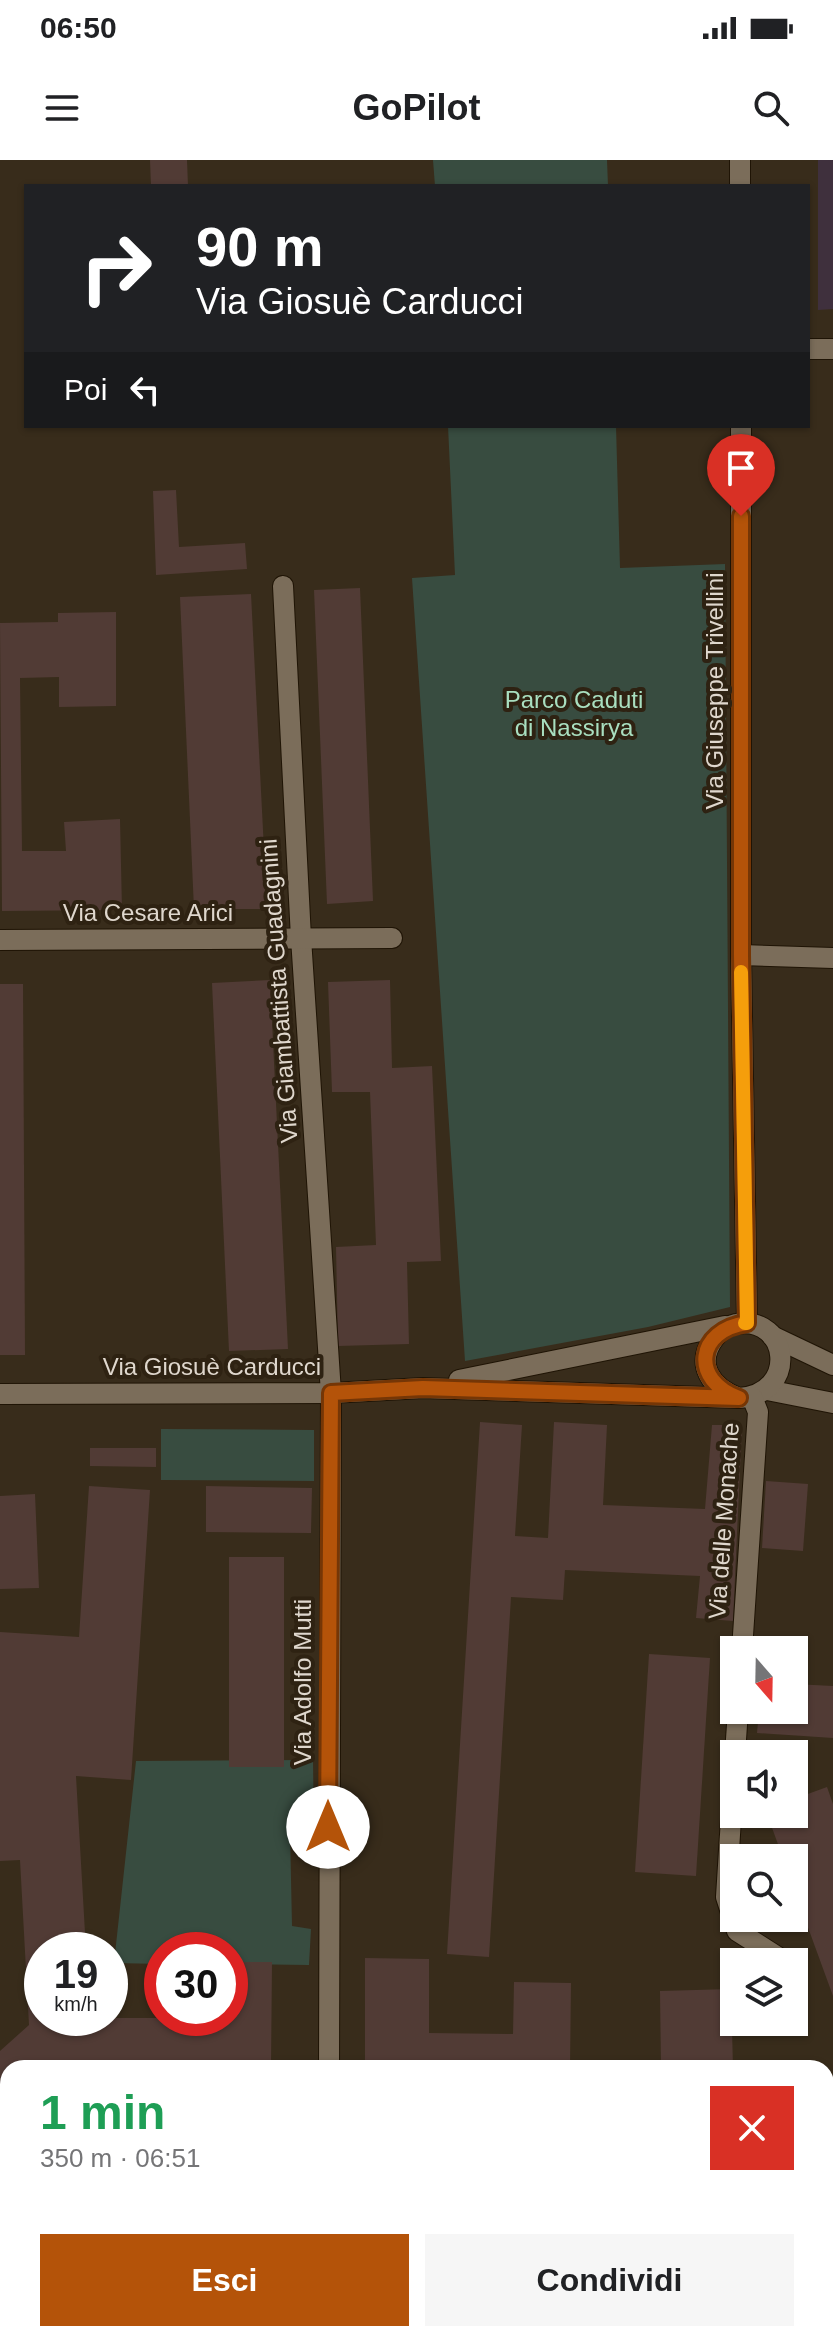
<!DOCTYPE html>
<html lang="it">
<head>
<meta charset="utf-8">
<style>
  :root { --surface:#fff; --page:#f6f6f6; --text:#202124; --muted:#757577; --accent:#b45309 }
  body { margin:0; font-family:Arial,sans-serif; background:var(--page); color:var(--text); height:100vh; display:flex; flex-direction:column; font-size:30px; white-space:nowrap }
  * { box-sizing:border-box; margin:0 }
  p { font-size:26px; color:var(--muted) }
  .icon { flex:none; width:44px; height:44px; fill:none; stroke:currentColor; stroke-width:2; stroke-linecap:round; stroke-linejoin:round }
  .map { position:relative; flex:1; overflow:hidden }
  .details { position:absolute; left:0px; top:1900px; width:834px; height:282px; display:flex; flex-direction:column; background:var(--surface); border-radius:24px 24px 0 0; box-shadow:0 2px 6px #0004 }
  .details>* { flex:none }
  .hud { position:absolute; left:24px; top:24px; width:786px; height:244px; border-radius:0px; box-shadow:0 2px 6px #0004; background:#202124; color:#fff; overflow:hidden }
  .needle { width:52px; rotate:160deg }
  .buttons { position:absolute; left:720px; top:1476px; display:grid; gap:16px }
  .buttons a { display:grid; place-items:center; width:88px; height:88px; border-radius:0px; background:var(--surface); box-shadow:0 2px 6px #0004; font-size:40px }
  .speed { position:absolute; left:24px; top:1772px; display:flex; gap:16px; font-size:40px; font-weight:700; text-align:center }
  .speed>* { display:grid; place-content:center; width:104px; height:104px; border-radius:50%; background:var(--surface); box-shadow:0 2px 6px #0004; line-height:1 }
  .speed small { font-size:20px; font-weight:400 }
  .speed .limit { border:12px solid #d22; background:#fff; color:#111 }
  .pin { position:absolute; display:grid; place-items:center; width:68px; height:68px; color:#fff; margin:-82px -34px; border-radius:50% 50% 50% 0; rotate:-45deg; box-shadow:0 0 8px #0007 }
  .pin .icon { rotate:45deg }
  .me { position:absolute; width:88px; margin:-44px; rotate:0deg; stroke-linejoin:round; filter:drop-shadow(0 0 6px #0008) }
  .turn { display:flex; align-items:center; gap:28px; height:168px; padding:0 40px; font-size:36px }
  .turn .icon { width:104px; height:104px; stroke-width:2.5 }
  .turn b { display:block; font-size:56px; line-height:68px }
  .then { display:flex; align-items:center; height:76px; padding:0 40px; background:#0003; gap:16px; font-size:30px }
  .round { display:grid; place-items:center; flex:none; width:84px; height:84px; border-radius:0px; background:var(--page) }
  .headline { display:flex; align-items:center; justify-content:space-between; height:136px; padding:0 40px }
  h1 { font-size:48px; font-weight:800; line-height:60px; color:#1e9e55 }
  .primary-button { display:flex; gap:16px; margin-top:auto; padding:16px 40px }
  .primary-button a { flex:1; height:92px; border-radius:0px; background:var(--accent); color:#fff; font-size:32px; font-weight:800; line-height:92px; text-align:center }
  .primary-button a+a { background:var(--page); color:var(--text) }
  .status { display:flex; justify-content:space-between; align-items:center; height:56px; padding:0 40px; background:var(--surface); direction:ltr }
  .status svg { height:22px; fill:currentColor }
  header { display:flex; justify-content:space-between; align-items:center; height:104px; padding:0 40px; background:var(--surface); font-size:36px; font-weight:800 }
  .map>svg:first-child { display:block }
</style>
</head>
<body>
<div class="status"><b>06:50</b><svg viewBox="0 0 49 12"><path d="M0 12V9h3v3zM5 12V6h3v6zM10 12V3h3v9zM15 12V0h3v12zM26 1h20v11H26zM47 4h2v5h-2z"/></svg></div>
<header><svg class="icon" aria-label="menu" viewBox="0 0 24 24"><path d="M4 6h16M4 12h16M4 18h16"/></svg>GoPilot<svg class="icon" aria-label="search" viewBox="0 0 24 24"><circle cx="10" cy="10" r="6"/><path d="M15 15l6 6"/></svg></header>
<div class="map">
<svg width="833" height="2181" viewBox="0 0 833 2181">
  <rect width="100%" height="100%" fill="#382c1b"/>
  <path fill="#3f303d" d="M818 0H833V149L818 150Z"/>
  <g fill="#384c40">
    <path d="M433 0H607L608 26H435Z"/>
    <path d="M448 266H616L620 408 725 404 730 1147 648 1167 465 1201 412 418 455 415Z"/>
    <path d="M161 1269 314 1270V1321L161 1320Z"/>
    <path d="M313 1600 314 1672 290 1671 292 1766 311 1769 309 1805 230 1804V1790H162V1804L114 1803 136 1601Z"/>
    <path d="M826 2119 833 2120V2181H509V2174H826Z"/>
    <path d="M0 2136H8V2174H105L98 2181H0Z"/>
    <path d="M240 2174H293L288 2181H233Z"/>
  </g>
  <g fill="#513b35">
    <path d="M150 0H187L188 26H151Z"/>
    <path d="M176 330 179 387 245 383 247 409 156 415 153 331Z"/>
    <path d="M360 428 373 741 327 744 314 430Z"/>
    <path d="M251 434 267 749H194L180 437Z"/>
    <path d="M116 452V546L59 547V517L20 518 22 691H66L64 662 120 659 122 750 2 751 0 463 58 462V453Z"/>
    <path d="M270 820 288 1189 229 1191 212 823Z"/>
    <path d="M390 820 392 908 432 906 441 1101 407 1102 409 1184 338 1186 336 1087 376 1085 370 932H332L328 822Z"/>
    <path d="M0 824H23L25 1195H0Z"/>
    <path d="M480 1262 522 1265 515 1376 548 1378 554 1262 607 1265 603 1345 705 1349 712 1265H742L733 1461 696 1458 700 1416 565 1410 563 1440 511 1437 489 1797 447 1794Z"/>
    <path d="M90 1288H156V1307L90 1306Z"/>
    <path d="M766 1321 808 1324 803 1391 762 1388Z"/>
    <path d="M89 1326 150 1330 131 1620 76 1616 86 1790H42V1858H230V1802H272L271 1908H8V1940L0 1931V1891L29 1865 20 1700 0 1701V1472L79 1477Z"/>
    <path d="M206 1326 312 1328 311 1373 206 1372Z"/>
    <path d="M35 1334 39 1428 0 1429V1336Z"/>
    <rect x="229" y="1397" width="55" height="210"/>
    <path d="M649 1494 710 1498 696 1716 635 1712Z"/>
    <path d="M794 1524 833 1526V1578L757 1573 759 1550H794Z"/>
    <path d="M827 1627 833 1644V1836L794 1729V1698H783L767 1654H794V1639Z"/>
    <path d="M365 1798 429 1799V1873L513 1874 514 1822 571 1823 570 1908H365Z"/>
    <path d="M731 1829 733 1908H661L660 1831Z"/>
  </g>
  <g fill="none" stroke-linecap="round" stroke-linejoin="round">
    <g stroke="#1f1405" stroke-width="22">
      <g id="service">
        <path d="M826 2103 833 2104"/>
        <path d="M494 2181 495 2174"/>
      </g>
    </g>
    <g stroke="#1f1405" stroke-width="22">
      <g id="minor">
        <path d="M740 0V26"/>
        <path d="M808 189H833"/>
        <path d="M741 266V795L747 1163"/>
        <path d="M283 426 301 778 331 1233 329 1908"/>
        <path d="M0 780 392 778"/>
        <path d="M741 795 833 798"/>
        <path d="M772 1176 833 1205"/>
        <path d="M459 1220 725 1166"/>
        <path d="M767 1230 833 1243"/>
        <path d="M0 1234 331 1233 423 1228 739 1238C799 1234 790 1155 736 1164 727 1166 721 1170 715 1177 694 1204 711 1228 739 1238"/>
        <path d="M742 1490 758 1252 752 1237"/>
        <path d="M735 1594 738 1550"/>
        <path d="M734 1612 726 1737 737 1771 784 1801"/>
        <path d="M0 2016H8"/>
        <path d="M826 2021H833"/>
      </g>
    </g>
    <use href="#service" stroke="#7b6d5a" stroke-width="20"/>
    <use href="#minor" stroke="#7b6d5a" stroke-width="20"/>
  </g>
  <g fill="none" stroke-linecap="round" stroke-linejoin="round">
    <g stroke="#753606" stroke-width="20">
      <path id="route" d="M328 1667 331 1233 423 1228 739 1238C690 1220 696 1170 747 1163L741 795V356"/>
    </g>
    <use href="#route" stroke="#b45309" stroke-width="14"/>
    <path stroke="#f59e0b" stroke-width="14" d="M741 812 747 1163H745"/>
  </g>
  <g text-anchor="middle" stroke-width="8" stroke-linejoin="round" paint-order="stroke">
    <g font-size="24" fill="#dfd7cd" stroke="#2e2212">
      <text transform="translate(715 531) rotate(-90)" y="8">Via Giuseppe Trivellini</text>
      <text x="148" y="761">Via Cesare Arici</text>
      <text transform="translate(279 831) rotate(-94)" y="8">Via Giambattista Guadagnini</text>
      <text x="212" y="1215">Via Giosuè Carducci</text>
      <text transform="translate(724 1361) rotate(-86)" y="8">Via delle Monache</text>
      <text transform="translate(303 1522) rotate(-90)" y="8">Via Adolfo Mutti</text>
    </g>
    <g font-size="24" fill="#a9dfc0" stroke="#2e2212">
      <text x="574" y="548">Parco Caduti<tspan x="574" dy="28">di Nassirya</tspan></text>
    </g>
  </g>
</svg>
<div class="buttons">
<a><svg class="needle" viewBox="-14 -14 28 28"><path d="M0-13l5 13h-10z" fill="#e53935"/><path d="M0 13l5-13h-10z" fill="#757577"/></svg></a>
<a><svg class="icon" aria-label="sound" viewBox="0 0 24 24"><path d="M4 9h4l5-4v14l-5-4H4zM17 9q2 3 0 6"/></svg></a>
<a><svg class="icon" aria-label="search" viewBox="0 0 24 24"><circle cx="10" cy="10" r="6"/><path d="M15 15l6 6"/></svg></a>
<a><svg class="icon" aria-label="layers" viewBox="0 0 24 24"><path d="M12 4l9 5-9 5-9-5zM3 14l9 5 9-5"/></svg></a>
</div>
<div class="speed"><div>19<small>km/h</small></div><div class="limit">30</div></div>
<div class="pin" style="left:741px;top:356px;background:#d93025"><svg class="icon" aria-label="arrive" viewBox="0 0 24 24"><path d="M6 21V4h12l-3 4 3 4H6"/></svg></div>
<svg class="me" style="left:328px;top:1667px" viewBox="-20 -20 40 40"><circle r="19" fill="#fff"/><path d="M0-13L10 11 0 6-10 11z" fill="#b45309"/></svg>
<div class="hud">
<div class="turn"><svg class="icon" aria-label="right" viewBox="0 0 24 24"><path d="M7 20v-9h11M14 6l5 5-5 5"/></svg><div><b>90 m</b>Via Giosuè Carducci</div></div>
<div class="then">Poi<svg class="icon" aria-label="left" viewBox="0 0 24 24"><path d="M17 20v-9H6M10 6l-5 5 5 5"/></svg></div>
</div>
<section class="details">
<div class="headline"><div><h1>1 min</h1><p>350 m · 06:51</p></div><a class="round" style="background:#d93025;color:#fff"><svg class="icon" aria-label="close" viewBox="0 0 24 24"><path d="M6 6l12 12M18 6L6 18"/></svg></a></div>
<div class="primary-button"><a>Esci</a><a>Condividi</a></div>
</section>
</div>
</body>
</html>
